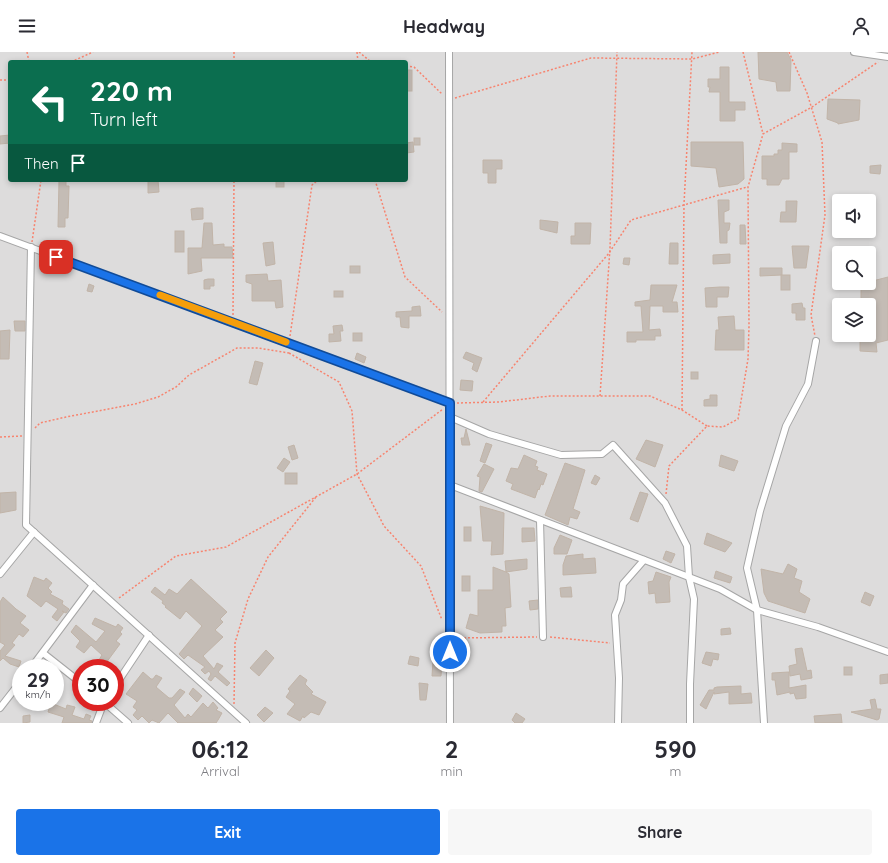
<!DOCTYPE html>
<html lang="en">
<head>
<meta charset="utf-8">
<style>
  :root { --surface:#fff; --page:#f7f7f7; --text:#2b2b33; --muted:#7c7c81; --accent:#1a73e8 }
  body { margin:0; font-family:Quicksand,sans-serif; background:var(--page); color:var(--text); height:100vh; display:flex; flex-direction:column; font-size:15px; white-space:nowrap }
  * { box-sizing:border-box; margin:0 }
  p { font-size:13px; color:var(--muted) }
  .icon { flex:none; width:22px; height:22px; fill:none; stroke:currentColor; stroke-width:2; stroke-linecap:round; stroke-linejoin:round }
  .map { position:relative; height:671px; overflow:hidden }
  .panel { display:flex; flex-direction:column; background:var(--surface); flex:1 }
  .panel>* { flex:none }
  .hud { position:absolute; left:8px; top:8px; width:400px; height:122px; border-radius:4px; box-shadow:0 2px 6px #0003; background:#0b6e4f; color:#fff; overflow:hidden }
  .controls { position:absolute; left:832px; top:142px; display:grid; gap:8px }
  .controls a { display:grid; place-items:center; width:44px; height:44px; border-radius:4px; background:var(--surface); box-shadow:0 2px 6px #0003; font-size:20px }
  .speed { position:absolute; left:12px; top:607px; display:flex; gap:8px; font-size:20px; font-weight:700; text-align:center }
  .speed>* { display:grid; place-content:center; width:52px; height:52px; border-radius:50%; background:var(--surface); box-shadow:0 2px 6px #0003; line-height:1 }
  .speed small { font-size:10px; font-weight:400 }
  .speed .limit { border:6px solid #d22; background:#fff; color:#111 }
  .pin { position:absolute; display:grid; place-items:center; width:34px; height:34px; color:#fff; margin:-17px; border-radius:8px; box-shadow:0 2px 6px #0006 }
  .me { position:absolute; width:44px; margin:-22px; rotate:0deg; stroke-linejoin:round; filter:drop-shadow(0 0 3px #0008) }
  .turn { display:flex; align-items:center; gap:14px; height:84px; padding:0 16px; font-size:18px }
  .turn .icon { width:52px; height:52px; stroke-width:2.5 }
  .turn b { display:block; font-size:28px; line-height:34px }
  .then { display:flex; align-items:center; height:38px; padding:0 16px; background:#0003; gap:8px; font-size:15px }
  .eta { display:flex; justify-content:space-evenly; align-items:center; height:68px; text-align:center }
  .eta b { font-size:24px; font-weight:700; line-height:28px }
  .action { display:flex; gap:8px; margin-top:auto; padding:8px 16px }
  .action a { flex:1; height:46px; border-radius:4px; background:var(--accent); color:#fff; font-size:16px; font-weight:700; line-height:46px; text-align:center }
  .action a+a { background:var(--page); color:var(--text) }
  header { display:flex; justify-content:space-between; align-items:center; height:52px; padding:0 16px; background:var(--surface); font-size:18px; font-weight:700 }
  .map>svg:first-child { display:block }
</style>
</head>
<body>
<header><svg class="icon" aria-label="menu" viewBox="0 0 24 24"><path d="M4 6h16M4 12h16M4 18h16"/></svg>Headway<svg class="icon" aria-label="person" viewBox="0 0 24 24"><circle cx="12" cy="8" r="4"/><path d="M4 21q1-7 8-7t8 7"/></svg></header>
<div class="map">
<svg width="888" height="671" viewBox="0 0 888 671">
  <rect width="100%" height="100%" fill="#efede5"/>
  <path fill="#dddcdc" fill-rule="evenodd" d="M0 0H888V671H0ZM10 10H406V128H10ZM839 149H869V179H839ZM839 201H869V231H839ZM839 253H869V283H839ZM21 616H55V650H21ZM81 616H115V650H81Z"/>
  <g fill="#c4bcb5" stroke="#c1b4a8">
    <path d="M758 0H787L791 8 790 39H777L776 30 759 27Z"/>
    <path d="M720 15H729V50H745V58H735V69H720V40H709L710 35H708V27H720Z"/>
    <rect x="406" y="18" width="6" height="21"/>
    <path d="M828 47 860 48 859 68 838 72V71L827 67Z"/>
    <path d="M10 83V91L0 92V84Z"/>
    <rect x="414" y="86" width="6" height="7"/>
    <path d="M413 90 414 100 406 101V91Z"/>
    <path d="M691 90H743L744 127 738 132 719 135 716 116 691 114Z"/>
    <path d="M782 91 797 92V100H789V127H782L779 133H767V127H762V104H774V102H778V98H782Z"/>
    <path d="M483 108H502V117H496V131H488V121H483Z"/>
    <path d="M881 113 880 122 870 121V114Z"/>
    <path d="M59 128H66V134H69L68 166H65V175H58Z"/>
    <path d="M148 128H158L159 140 148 141Z"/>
    <rect x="276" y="128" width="8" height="7"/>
    <path d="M718 148H729V158L724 160V171H730L729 178 727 179V191H720Z"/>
    <path d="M786 149H797L796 170H780L781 160H786Z"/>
    <path d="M197 156H203V167L192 168 191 157Z"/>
    <path d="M540 168 558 170 557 181 540 177Z"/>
    <path d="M204 171H212L213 193 224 192V195H232L233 206H201L202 219 188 222V196H202Z"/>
    <path d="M575 171H591L590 192H571V184H575Z"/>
    <path d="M740 173H745L746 192H740Z"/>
    <rect x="175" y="179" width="9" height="21"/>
    <path d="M273 190 275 212 266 214 263 191Z"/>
    <path d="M670 191H678V212H669Z"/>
    <path d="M792 194H809L806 216H794Z"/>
    <path d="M730 202V211L713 212V203Z"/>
    <path d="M624 206H630L629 213 623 212Z"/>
    <rect x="350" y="214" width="10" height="7"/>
    <path d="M760 216H782V223L760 224Z"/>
    <path d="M267 222 268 229 281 228 283 255 276 256 275 249H252V232L246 230V223Z"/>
    <rect x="781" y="223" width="9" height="15"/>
    <path d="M888 225V288L876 291 877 300 860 299V283H869V253H861V232Z"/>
    <path d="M208 227H214V234H210V237H204V228Z"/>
    <path d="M89 232 94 234 92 240 87 239Z"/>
    <path d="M651 233H677L672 250H677L678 260H663V254H650L649 278 660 277 661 284H655V288H636V290H627V280H643L641 254H635V250L650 248Z"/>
    <path d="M720 235H729L728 245H717V255H706L705 236Z"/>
    <rect x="334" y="239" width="9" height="6"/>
    <path d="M802 251 803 256H805V268H796V261H792V252Z"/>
    <path d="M420 254 421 264H409V276L401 275 400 265H396V260L412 259V255Z"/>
    <path d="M734 264 735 278H744V298H715L716 278H719L718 265Z"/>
    <path d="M14 269H25V279H15Z"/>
    <path d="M342 273 343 279H340L341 289 329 290V282H334L333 274Z"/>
    <path d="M10 278 9 307H0V279Z"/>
    <rect x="353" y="281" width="9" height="8"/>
    <path d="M466 300 482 306 477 320 472 317 474 311 463 306Z"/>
    <path d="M357 301 366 305 364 311 355 307Z"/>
    <path d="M255 309 263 311 257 333 249 331Z"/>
    <rect x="691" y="320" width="7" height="7"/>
    <path d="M461 328 473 329 472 339 460 338Z"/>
    <path d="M710 343H717V354H704V348L710 347Z"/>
    <path d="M466 377 470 393H462L461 386H464Z"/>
    <path d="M646 388 663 393 655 415 636 407Z"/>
    <path d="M486 391 492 393 485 411 480 409Z"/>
    <path d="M294 393 298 406 292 408 288 395Z"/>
    <path d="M524 403 537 409 535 414 538 415 537 418 547 422 543 433 541 432 539 438 538 437 535 446 511 437 513 432 506 429 511 416 518 417Z"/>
    <path d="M721 403 738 409 734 419 719 414Z"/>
    <path d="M284 406 290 410 283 420 277 416Z"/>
    <path d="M565 411 585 418 573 457 580 460 577 467 570 465 568 473 545 463Z"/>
    <path d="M484 412 494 417 482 440 479 439 480 425 477 424Z"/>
    <rect x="285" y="421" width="12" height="11"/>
    <path d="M595 423 600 426 596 433 591 431Z"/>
    <path d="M16 440V458L0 461V441Z"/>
    <path d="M640 440 648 442 638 470 630 467Z"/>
    <path d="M480 454 504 461 503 502 491 503 492 489H483Z"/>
    <rect x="464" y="475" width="7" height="14"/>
    <path d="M522 476H534L535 489 522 490Z"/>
    <path d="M707 481 732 491 725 500 704 492Z"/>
    <path d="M560 483 572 488 567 502H554V496Z"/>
    <path d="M666 499 675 502 671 511 663 507Z"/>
    <path d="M583 502V507L595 506 596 521 563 523V513L566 504Z"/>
    <path d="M527 507V517L506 520 509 522 511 555 505 556 506 574H502V580L480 581 466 576 470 562 478 564V538H493V515L506 520 505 509Z"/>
    <path d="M788 512 797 517 794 526 802 529 799 540 810 547 805 561 768 549 764 541 761 517 783 522Z"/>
    <path d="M716 519 732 525 730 531 714 526Z"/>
    <path d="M656 520 671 525 669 530 670 550 656 551 655 541 649 542 648 530 653 529Z"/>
    <rect x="462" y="524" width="8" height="15"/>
    <path d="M34 525 44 529 46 526 52 531 48 536 52 540 50 542 63 549 62 552 69 557 66 561 62 559 64 560 57 569 52 565 58 557 46 549 41 555 27 544Z"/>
    <path d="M191 527 227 560 220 567 223 570 215 578 223 585 203 604 214 617 217 611 223 614 218 620 230 631 227 634 215 624 211 629 208 627 211 622 209 619 205 622 201 618 205 615 188 603 184 607 179 602 202 574 186 559 180 567 165 555 166 554 162 551 163 549 151 540 155 535 165 543 169 537 177 542Z"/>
    <path d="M571 535 572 545H561L560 536Z"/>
    <path d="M865 540 874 544 870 554 861 550Z"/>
    <path d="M3 545 16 557 26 564 20 571 29 578 23 585 19 582 12 591 15 593 5 604 21 609 19 615 10 612 3 606 0 609V599L5 593 0 590V550Z"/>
    <path d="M538 548V557L530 558 529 549Z"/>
    <path d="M95 566 116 575 118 572 123 576 120 580 122 582 116 589 120 592 103 615 97 611 102 603 91 593 84 601 76 595 80 589 71 580 76 573 96 590 105 579 92 572Z"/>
    <path d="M730 576 731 582 721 583V577Z"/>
    <path d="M802 596 807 619 811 618 812 626 801 628 800 622 790 624 789 614 797 612 795 597Z"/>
    <path d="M266 598 274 606 259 624 250 616Z"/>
    <path d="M706 600 719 602 718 608 713 607 711 614 702 611Z"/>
    <path d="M410 604 419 606 418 614 408 612Z"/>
    <path d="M433 609H442L441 624H432Z"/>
    <rect x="844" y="615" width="8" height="8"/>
    <path d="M143 620 151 627H153L156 623 162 626 156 635 169 646H172L180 637 185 640 174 653 185 666 188 662 191 665 203 651 208 656 213 650 218 656 216 658 222 661 218 668 216 671H178L168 661 159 671 152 668 149 671 142 664 138 668 133 663 137 658 133 655 137 649 126 642Z"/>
    <path d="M789 620V636L806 633V646L796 647 794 641 790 642V640L777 643 775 628H772V621Z"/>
    <path d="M888 622V631L880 632V623Z"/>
    <path d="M300 623 307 628 305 632 313 640 311 642 326 650 319 663 311 660 304 666 303 664 300 669 287 662 295 652 286 645 290 639 288 637Z"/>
    <path d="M419 631 428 632 426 648H420Z"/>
    <path d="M741 634V642L751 641 752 651 729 652V640L714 642V640L706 657 700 653 709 638H714V636L717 635Z"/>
    <path d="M193 636 202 644 197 650 189 642Z"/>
    <path d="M875 647 877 657H881L879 667 877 668 851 660 872 657 870 648Z"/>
    <path d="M51 651 66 657 67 653 75 655 72 663 84 667 86 662 91 664 89 668 92 669V671H62L64 665 48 660Z"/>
    <path d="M265 655 273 661 264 670 257 663Z"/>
    <path d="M516 661 525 667 522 671H515L512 668Z"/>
    <path d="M841 662 842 671H815L814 664Z"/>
    <path d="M30 663V670L23 671V664Z"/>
  </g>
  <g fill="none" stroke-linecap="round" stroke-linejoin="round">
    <g stroke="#a6a6a6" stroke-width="8">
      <g id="minor">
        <path d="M449 0 450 671"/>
        <path d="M854 0 888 5"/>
        <path d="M0 184 450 351"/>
        <path d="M31 195 26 473 246 671"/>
        <path d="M450 365 489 382 561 403 602 402 613 393 665 451 687 494 689 525 694 547 690 632V671"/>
        <path d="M450 433 720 537 757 558 818 575 888 600"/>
        <path d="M540 468 543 585"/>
        <path d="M0 522 34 480"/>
        <path d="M43 601 81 631"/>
        <path d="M31 616 93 533"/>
        <path d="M115 634 149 583"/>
        <path d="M104 650 128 671"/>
        <path d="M0 656 21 629"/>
        <path d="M96 671 104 650"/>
        <path d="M618 671 619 626 615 563 621 548 623 532 644 508"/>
        <path d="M764 671 757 558 747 516 760 459 786 374 808 332 816 289"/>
      </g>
    </g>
    <g stroke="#f7846f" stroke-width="1.5" stroke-dasharray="2 2" stroke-linecap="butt">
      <path d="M27 0 29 10"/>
      <path d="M357 0 358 10"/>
      <path d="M359 0 371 10"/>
      <path d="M743 0 763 82"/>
      <path d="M789 0 807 41 822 90 825 163 811 263 815 284"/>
      <path d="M71 10 93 0"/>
      <path d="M234 10V0"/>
      <path d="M406 14 414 15 442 42"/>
      <path d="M0 28H10"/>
      <path d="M455 46 591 6 692 7 719 0"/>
      <path d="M375 128 405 225 442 260"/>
      <path d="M32 190 41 128"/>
      <path d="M233 263 234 128"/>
      <path d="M290 284 312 133 318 128"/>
      <path d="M289 301 339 330 352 359 357 422 384 474 421 514 442 568"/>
      <path d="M600 344 610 196 617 0"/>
      <path d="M483 350 609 201 631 168 747 135"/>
      <path d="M457 351 499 350 550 344H650L682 358 707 374"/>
      <path d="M682 358 684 152 692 0"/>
      <path d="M35 376 40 371 66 365 135 352 158 345 176 335 189 323 237 296H258L289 301"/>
      <path d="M0 385 22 384"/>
      <path d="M666 442 669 414 707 374 723 375 738 367 748 307 749 274 748 135 763 82 812 55 878 10"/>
      <path d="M119 546 176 504 226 495 357 422 443 357"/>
      <path d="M550 585 610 591"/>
      <path d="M456 586 537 585"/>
      <path d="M234 652 235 591 248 547 268 505 316 445"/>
    </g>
    <use href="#minor" stroke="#fff" stroke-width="6"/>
  </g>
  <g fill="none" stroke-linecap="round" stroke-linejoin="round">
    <g stroke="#114b97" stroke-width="10">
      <path id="route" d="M56 205 450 351V600"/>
    </g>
    <use href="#route" stroke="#1a73e8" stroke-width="7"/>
    <path stroke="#f59e0b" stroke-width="7" d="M160 243 286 290"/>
  </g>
</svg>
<div class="controls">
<a><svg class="icon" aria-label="sound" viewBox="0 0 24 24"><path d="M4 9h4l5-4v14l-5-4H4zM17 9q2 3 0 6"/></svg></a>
<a><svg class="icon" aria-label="search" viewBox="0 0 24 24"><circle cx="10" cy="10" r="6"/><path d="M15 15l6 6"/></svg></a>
<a><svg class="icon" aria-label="layers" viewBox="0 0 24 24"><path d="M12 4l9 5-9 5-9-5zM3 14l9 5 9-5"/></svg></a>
</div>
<div class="speed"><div>29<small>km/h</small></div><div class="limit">30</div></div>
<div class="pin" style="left:56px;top:205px;background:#d93025"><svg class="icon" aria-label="arrive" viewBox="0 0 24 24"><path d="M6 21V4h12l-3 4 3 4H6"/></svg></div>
<svg class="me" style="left:450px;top:600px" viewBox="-20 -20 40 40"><circle r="17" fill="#1a73e8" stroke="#fff" stroke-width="3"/><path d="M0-11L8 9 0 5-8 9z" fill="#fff"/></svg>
<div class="hud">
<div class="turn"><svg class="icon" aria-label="left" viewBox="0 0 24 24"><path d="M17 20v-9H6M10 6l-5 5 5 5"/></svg><div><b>220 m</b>Turn left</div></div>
<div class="then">Then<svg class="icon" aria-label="arrive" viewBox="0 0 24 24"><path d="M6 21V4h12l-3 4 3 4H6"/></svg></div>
</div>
</div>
<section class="panel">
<div class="eta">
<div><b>06:12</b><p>Arrival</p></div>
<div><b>2</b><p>min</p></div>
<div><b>590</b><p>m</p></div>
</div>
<div class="action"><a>Exit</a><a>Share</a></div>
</section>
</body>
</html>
